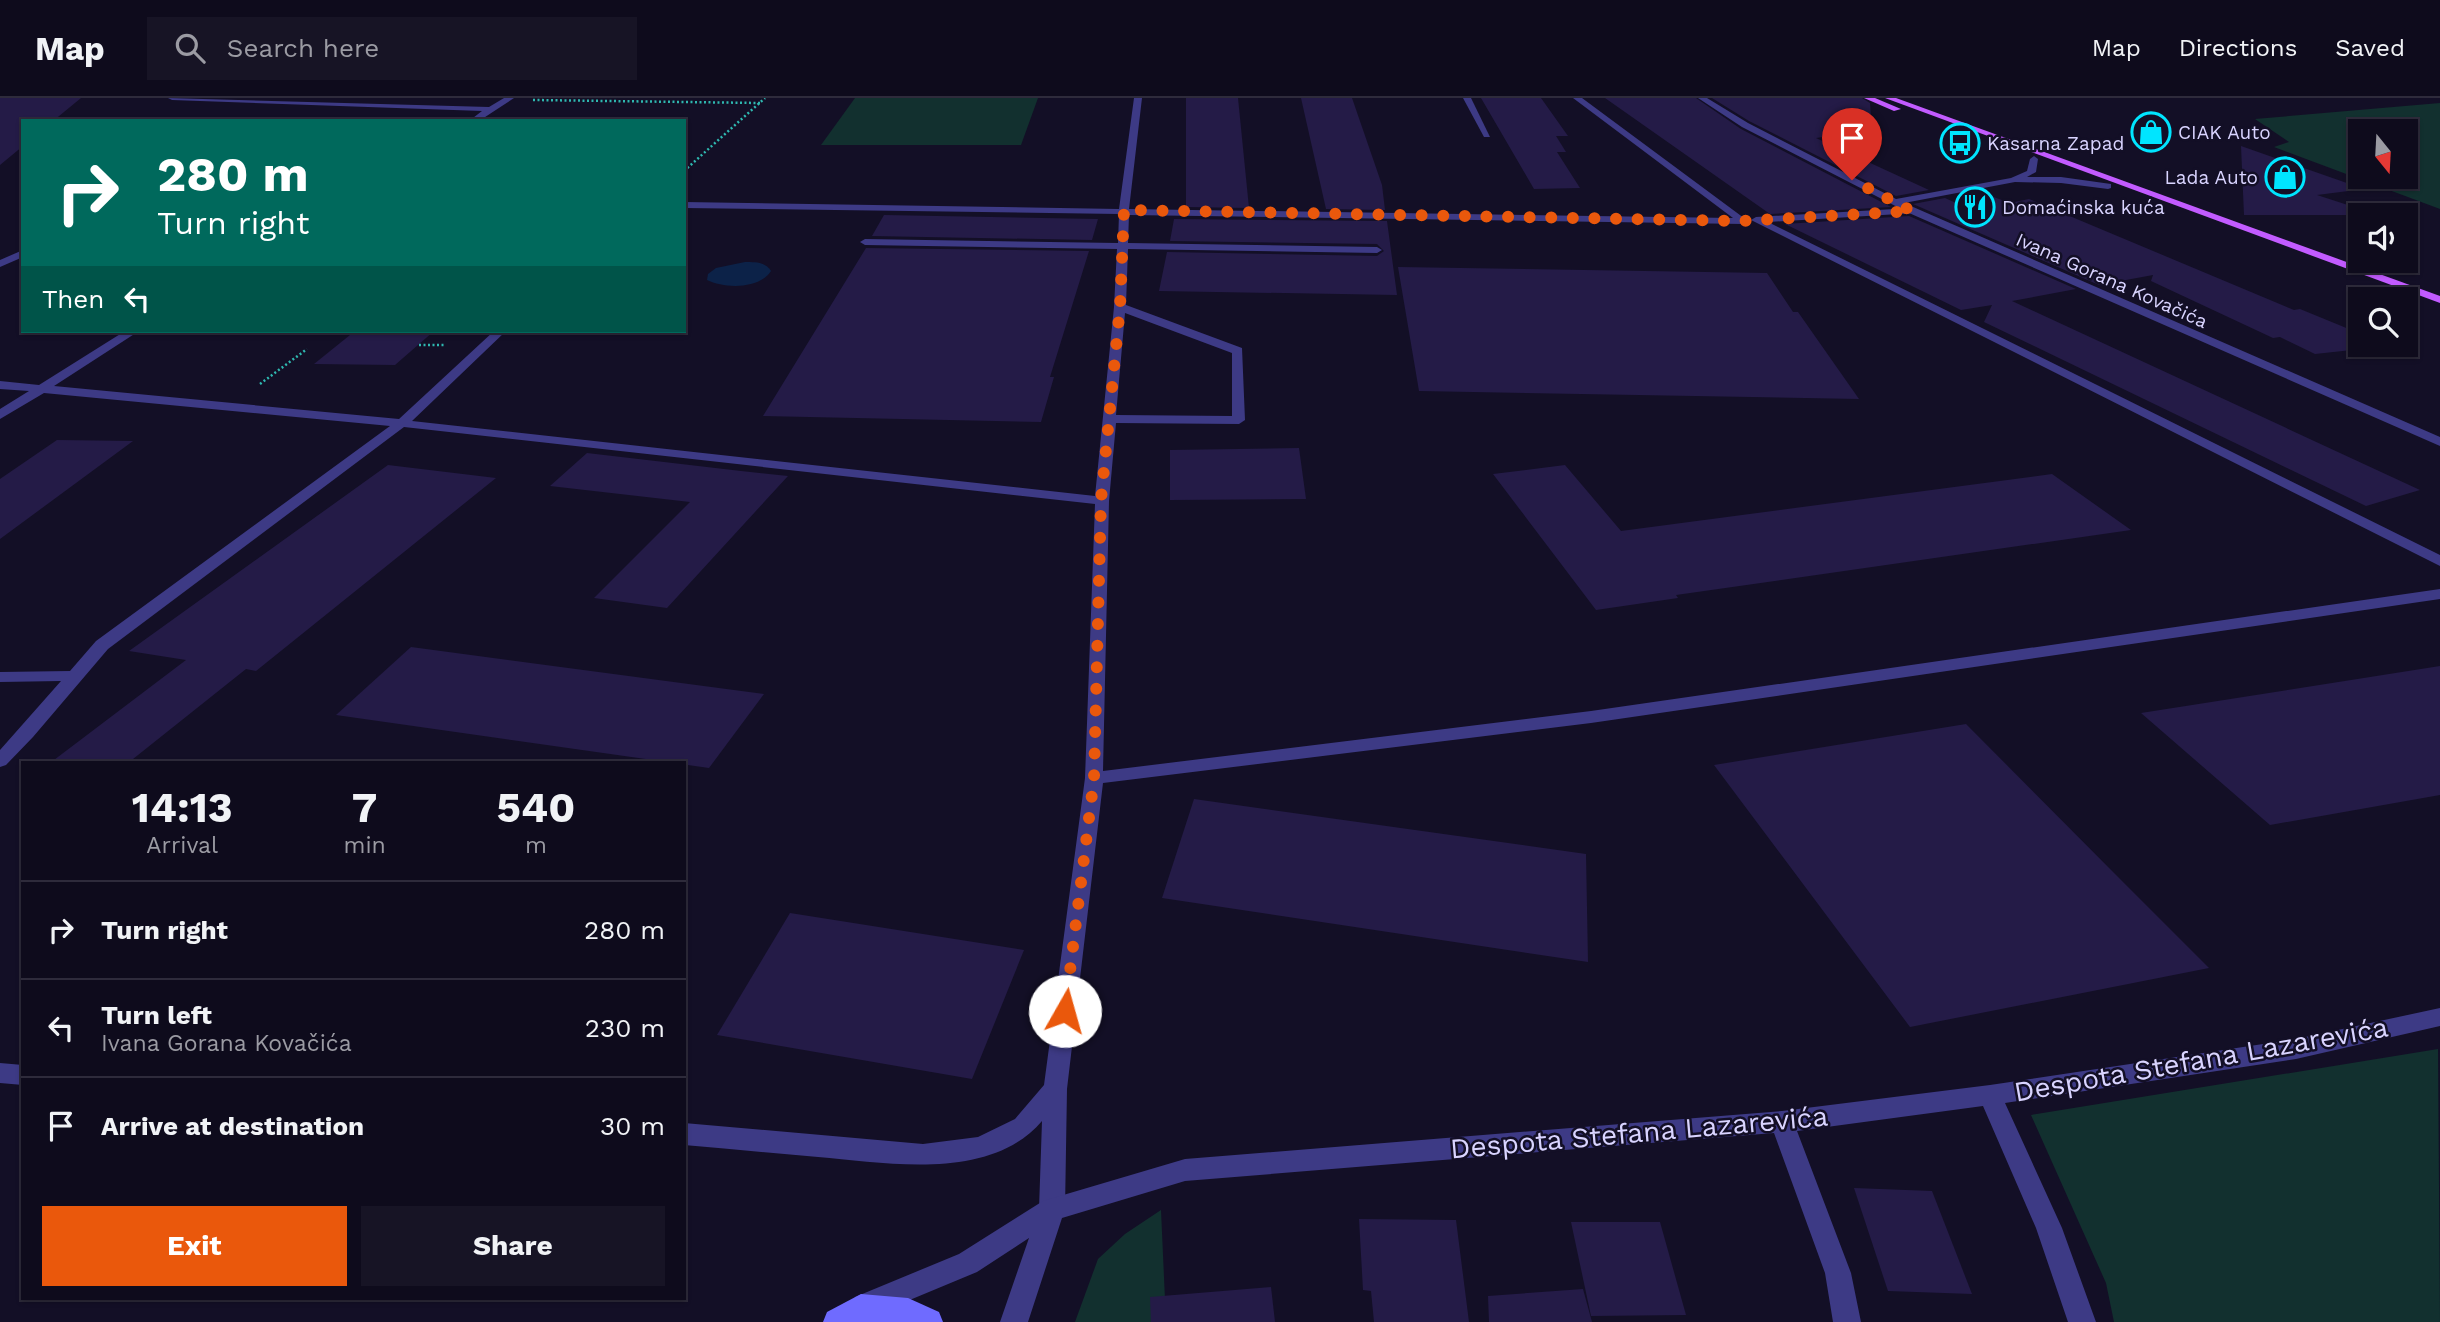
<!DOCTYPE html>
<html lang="en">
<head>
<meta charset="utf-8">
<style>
  :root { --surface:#0e0b1c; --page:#171425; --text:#f1f3f6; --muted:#9b9ba3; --line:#2e2b3b; --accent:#ea580c }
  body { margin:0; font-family:"Work Sans",sans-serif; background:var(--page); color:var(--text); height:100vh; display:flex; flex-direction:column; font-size:26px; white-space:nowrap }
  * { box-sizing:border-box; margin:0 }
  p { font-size:23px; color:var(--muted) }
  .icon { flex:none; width:38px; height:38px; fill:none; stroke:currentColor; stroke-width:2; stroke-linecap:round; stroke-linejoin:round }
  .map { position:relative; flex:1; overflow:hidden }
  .panel { position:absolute; left:21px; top:663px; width:665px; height:539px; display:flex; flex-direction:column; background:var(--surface); border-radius:0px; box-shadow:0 2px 5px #0004,0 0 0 2px var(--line) }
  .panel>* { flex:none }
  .top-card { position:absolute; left:21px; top:21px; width:665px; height:214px; border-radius:0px; box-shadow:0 2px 5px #0004,0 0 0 2px var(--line); background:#00695c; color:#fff; overflow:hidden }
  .needle { width:46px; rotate:162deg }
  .controls { position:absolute; left:2348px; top:21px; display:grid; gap:14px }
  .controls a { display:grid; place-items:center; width:70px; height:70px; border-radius:0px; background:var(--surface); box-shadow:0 2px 5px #0004,0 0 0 2px var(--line); font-size:35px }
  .pin { position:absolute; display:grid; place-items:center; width:60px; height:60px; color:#fff; margin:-72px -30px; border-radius:50% 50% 50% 0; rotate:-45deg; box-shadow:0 0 7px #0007 }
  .pin .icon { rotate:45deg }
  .me { position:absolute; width:77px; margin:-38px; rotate:7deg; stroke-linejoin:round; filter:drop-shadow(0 0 5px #0008) }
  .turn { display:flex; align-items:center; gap:24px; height:147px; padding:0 21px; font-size:32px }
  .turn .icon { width:91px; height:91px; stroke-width:2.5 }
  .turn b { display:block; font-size:49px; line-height:60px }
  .then { display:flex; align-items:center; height:66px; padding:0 21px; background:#0003; gap:14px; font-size:26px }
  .eta { display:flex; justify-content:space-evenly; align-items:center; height:119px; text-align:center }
  .eta b { font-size:42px; font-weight:700; line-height:49px }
  .button { display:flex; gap:14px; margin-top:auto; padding:14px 21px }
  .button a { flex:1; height:80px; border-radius:0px; background:var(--accent); color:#fff; font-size:28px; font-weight:700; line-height:80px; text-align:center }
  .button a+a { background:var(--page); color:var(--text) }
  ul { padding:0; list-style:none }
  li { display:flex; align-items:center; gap:21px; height:98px; padding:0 21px; border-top:2px solid var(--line) }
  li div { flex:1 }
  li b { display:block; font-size:26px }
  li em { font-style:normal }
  header { display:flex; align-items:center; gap:42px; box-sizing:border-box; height:98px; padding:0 35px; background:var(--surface); border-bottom:2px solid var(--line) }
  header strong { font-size:33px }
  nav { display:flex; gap:38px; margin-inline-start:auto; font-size:24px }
  .search { width:490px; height:63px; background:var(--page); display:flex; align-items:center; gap:18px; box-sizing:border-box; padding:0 24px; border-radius:0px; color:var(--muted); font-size:26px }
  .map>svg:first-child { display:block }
</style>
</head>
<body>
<header>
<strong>Map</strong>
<div class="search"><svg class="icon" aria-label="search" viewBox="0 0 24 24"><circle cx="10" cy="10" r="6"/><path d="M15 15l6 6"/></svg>Search here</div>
<nav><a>Map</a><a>Directions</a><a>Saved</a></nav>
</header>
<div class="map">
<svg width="2440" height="1224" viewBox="0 0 2440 1224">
  <rect width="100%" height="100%" fill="#130f26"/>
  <g fill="#12302f" fill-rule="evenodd">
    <path d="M855 0H1038L1021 47H821Z"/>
    <path d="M2440 5V111L2274 49 2289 44 2255 21ZM2361 33H2406V79H2361Z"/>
    <path d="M2438 951 2440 1224H2114L2106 1185 2031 1017Z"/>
    <path d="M1161 1112 1166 1224H1075L1098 1161 1125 1136Z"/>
  </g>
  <path fill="#0c2248" d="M745 164C755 164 766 164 771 173 760 191 725 191 707 182L708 176 716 170Z"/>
  <g fill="#241b47">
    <path d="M0 0H81L53 23H23V48L0 67Z"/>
    <path d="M1186 0H1238L1249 110 1186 109Z"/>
    <path d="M1301 0H1352L1382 87 1385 112 1326 111Z"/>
    <path d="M1481 0H1541L1568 38H1556L1566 54H1557L1580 90 1534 91Z"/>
    <path d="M1605 0H1696L1741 31 1891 109 1770 116Z"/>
    <path d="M1712 0H1862L1870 5 1872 32 1816 40 1929 92 1896 98 1749 23Z"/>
    <path d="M2241 48 2364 91 2317 97 2357 110 2356 117H2244Z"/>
    <path d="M1991 98 2010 105 2029 101 2294 212 2300 211 2361 236V247L2389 248 2315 256 2280 239 2273 240 2151 183 2153 177 2099 187 1913 106 1945 100 1956 105Z"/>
    <path d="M884 117 1098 121 1092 142 872 138Z"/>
    <path d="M1909 118 2076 191 2012 203 2420 392 2366 408 1984 224 1992 207 1961 212 1785 126Z"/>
    <path d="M1174 121 1387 123 1397 197 1159 193 1167 154 1377 158 1384 153 1377 146 1170 143Z"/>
    <path d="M866 150 1089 153 1050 279H1054L1041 324 763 318Z"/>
    <path d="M1398 169 1767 175 1793 214H1798L1859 301 1419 293Z"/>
    <path d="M355 233H434L395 267 314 266Z"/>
    <path d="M57 342 133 343 0 441V381Z"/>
    <path d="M1299 350 1306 401 1170 402V352Z"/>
    <path d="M587 355 741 373 788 378 667 510 594 500 690 404 550 388Z"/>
    <path d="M388 367 496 380 256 573 246 571 128 665H50L186 562 129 553Z"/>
    <path d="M1565 367 1621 433 2052 376 2131 432 1676 497 1678 500 1596 512 1493 376Z"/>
    <path d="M411 549 764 596 709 670 336 617Z"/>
    <path d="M2440 568V697L2270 727 2141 615Z"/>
    <path d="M1966 626 2124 785 2209 870 1910 929 1714 667Z"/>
    <path d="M1194 701 1586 756 1588 864 1162 800Z"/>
    <path d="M790 815 1024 852 972 981 717 937Z"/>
    <path d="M1854 1090 1932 1093 1972 1196 1888 1193Z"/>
    <path d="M1359 1121 1456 1122 1469 1224H1374L1371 1193 1363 1192Z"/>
    <path d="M1571 1124H1660L1686 1217 1591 1218Z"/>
    <path d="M1271 1189 1275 1224H1151L1150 1199Z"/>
    <path d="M1583 1191 1592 1224H1489L1488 1198Z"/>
  </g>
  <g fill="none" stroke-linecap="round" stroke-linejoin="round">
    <g stroke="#2fb8b0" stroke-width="2.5" stroke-dasharray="2 2.5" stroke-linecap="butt">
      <path d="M533 2 760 5"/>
      <path d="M684 73 765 0"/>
      <path d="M419 247H444"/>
      <path d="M260 286 307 251"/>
    </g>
    <g fill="#3d3a85" fill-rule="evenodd">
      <path d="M168 0 489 9 504 0H514L479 23H469L482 13 172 2Z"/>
      <path d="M1134 0H1142L1129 111 1733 120 1573 0H1582L1748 123 1743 126 1129 117 1128 145 1377 149 1382 152 1377 155 1128 151 1126 207 1242 250 1245 322 1239 326 1116 325 1109 403 1103 673 1591 613 2440 491V501L1591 625 1103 685 1067 991 1065 1111 1061 1119 1052 1123 1043 1119 1039 1111 1042 1023C990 1084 888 1065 818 1059 774 1055 729 1051 684 1047V1025L923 1046 978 1039 1015 1021 1044 987 1085 680 1095 406 404 329 108 551 33 639 6 667 0 669V652L61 583 0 584V574L70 573 96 543 390 328 44 295 0 321V311L29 293 0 291V283L39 287 125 233H139L54 288 399 321 494 233H506L412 323 1095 398 1114 209 1117 151 865 147 860 144 865 141 1118 145 1119 116 684 110V104L1119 111ZM1125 215 1232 255V318L1116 317Z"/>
      <path d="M1463 0H1471L1490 39H1484Z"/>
      <path d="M1912 110 1915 111V115L1768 124 2440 457V468L1751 122 1756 119Z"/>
      <path d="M23 152V159L0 169V162Z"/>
      <path d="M0 965 23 967V987L0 985Z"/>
    </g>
    <g fill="#3d3a85" fill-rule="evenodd">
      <path d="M1698 0H1707L1748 25 1896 101 2011 80 2027 73 2030 61 2034 58 2038 61 2036 74 2027 79H2061L2111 86V90L2108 91 2061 85 2015 84 1904 105 2440 339V348L1909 115 1742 29Z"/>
      <path d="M2440 910V928L2296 961 2005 1005 2062 1130 2096 1224H2068L2036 1130 1983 1008 1797 1033 1851 1175 1861 1224H1833L1825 1175 1774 1035 1185 1083 1062 1120 1028 1224H1000L1029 1140 977 1174 864 1221 855 1217 851 1208 855 1199 959 1156 1043 1103 1185 1061 1782 1013 1990 987 2296 941Z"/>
    </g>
    <path fill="#6f6bff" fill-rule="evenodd" d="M861 1196 908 1200 939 1214 943 1224H823L827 1214Z"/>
    <g fill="#c25bff" fill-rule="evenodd">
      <path d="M1864 0H1875L1901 11 1894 13Z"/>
      <path d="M1885 0H1896L2440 198V205Z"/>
    </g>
  </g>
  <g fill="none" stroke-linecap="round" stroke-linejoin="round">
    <path stroke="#ea580c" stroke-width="12" stroke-dasharray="0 21.6" d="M1065 913 1094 680 1101 402 1120 209 1124 112 1743 123 1912 113 1852 82"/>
  </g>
  <defs>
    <g id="shop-ring" transform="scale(2.0125)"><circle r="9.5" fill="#130f26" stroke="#00e5ff" stroke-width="1.5"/><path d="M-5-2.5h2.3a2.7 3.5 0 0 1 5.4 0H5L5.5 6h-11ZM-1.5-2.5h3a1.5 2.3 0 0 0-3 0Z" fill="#00e5ff"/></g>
    <g id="bus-ring" transform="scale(2.0125)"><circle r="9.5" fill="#130f26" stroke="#00e5ff" stroke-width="1.5"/><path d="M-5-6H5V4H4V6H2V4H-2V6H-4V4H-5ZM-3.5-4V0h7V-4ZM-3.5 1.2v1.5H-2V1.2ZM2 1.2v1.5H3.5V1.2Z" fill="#00e5ff"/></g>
    <g id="restaurant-ring" transform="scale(2.0125)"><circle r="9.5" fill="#130f26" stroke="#00e5ff" stroke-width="1.5"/><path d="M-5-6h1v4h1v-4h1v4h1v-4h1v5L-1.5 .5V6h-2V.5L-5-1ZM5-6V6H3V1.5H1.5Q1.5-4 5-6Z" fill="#00e5ff"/></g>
  </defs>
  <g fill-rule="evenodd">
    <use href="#shop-ring" x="2151" y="34"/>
    <use href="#bus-ring" x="1960" y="45"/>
    <use href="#shop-ring" x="2285" y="79"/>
    <use href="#restaurant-ring" x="1975" y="109"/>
  </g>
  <g text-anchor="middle" stroke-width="5" stroke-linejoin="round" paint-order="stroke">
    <g font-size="19" fill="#d9d4ff" stroke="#130f26" text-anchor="start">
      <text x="2178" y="41">CIAK Auto</text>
      <text x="1987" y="52">Kasarna Zapad</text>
      <text x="2258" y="86" text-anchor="end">Lada Auto</text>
      <text x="2002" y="116">Domaćinska kuća</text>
    </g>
    <g font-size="19" fill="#d9d4ff" stroke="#130f26">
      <text transform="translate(2112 182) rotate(24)" y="7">Ivana Gorana Kovačića</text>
    </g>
    <g font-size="28" fill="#d9d4ff" stroke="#130f26">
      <text transform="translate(2201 961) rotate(-10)" y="10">Despota Stefana Lazarevića</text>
      <text transform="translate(1639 1034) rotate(-5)" y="10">Despota Stefana Lazarevića</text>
    </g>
  </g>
</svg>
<div class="controls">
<a><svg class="needle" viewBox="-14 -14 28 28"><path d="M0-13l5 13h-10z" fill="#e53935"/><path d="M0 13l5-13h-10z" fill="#9b9ba3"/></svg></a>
<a><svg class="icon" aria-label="sound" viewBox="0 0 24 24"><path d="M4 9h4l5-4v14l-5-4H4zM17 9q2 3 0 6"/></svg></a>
<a><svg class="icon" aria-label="search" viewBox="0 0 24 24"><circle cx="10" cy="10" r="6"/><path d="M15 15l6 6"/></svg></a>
</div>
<div class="pin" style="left:1852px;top:82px;background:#d93025"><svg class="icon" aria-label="arrive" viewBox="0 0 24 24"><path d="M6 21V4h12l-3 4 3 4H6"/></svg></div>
<svg class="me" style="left:1065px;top:913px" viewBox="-20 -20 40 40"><circle r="19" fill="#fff"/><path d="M0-13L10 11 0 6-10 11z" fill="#ea580c"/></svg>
<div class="top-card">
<div class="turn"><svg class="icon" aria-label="right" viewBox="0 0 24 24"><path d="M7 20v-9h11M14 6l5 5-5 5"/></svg><div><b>280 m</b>Turn right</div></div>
<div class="then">Then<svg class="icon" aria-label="left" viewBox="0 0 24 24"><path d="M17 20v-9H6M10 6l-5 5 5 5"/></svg></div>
</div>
<section class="panel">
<div class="eta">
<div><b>14:13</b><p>Arrival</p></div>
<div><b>7</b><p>min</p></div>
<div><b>540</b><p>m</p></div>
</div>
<ul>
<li><svg class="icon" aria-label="right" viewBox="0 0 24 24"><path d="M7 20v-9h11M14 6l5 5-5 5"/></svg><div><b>Turn right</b></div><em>280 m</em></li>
<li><svg class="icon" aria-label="left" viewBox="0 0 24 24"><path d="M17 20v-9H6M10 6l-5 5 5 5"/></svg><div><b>Turn left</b><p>Ivana Gorana Kovačića</p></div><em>230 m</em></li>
<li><svg class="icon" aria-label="arrive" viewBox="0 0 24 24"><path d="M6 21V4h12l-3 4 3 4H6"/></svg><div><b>Arrive at destination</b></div><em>30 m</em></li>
</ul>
<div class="button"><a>Exit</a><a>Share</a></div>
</section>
</div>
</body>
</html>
